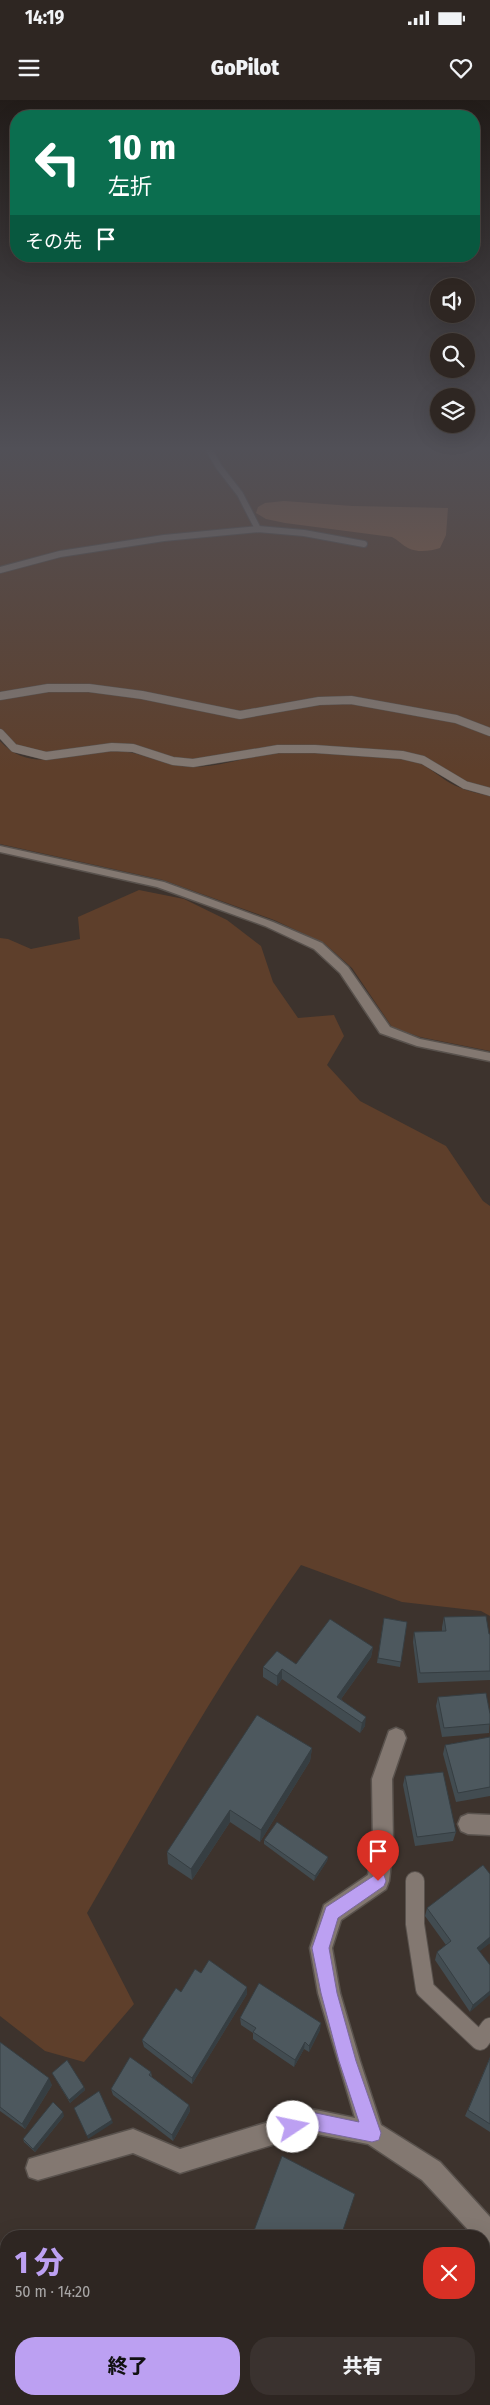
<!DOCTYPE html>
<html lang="ja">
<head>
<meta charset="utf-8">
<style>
  :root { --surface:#2e2622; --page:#3a322f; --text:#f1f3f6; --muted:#a7a5a5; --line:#494340; --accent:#bca0f2 }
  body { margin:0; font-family:"Fira Sans Condensed","Noto Sans JP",sans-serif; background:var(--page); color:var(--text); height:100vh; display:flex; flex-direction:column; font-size:19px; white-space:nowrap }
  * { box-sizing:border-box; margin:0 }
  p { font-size:16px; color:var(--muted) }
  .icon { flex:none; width:28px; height:28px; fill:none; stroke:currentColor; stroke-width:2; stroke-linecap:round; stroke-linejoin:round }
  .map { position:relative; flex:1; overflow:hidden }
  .panel { position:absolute; left:0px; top:2130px; width:490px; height:175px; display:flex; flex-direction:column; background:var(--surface); border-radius:20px 20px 0 0; box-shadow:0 5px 20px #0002,0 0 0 1px var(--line) }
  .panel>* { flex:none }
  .guide { position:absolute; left:10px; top:10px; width:470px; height:152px; border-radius:20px; box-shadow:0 5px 20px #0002,0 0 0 1px var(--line); background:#0b6e4f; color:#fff; overflow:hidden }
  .buttons { position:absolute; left:430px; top:178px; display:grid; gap:10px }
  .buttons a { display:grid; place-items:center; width:45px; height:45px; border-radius:50%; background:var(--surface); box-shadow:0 5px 20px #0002,0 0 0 1px var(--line); font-size:25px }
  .pin { position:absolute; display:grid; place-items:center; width:42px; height:42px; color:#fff; margin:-51px -21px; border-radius:50% 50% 50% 0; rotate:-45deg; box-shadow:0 0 5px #0007 }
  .pin .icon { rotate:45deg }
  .me { position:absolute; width:55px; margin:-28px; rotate:79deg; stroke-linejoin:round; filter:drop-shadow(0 0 4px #0008) }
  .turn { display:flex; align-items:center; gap:18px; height:105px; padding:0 15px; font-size:22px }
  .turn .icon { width:65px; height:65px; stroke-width:2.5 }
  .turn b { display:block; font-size:35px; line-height:42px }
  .then { display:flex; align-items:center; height:48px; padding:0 15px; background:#0003; gap:10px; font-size:19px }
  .round { display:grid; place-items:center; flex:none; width:52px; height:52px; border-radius:20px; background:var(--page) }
  .head { display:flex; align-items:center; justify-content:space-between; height:85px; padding:0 15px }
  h1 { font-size:30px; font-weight:800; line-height:38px; color:var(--accent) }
  .cta { display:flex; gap:10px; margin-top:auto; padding:10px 15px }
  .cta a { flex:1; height:58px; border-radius:20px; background:var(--accent); color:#111; font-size:20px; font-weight:800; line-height:58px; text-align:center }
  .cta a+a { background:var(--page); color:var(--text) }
  .status { display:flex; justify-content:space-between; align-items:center; height:35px; padding:0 25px; background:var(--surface); direction:ltr }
  .status svg { height:14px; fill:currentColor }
  header { display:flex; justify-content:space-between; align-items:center; height:65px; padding:0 15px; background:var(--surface); font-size:22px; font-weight:800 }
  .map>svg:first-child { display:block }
</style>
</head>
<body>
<div class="status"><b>14:19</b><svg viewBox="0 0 49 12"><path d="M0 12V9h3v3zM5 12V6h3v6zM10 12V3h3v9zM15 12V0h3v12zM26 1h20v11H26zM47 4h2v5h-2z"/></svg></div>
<header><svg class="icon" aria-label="menu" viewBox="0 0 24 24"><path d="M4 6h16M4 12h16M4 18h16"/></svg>GoPilot<svg class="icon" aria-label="heart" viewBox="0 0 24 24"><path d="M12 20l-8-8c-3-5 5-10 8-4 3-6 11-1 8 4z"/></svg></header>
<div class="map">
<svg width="490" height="2305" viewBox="0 0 490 2305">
  <rect width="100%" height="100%" fill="#3d332d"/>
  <g fill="#5e3f2b">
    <path d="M0 348H490V689L468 683 426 658 315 646 203 660 176 659 145 648 47 653 18 646 0 628Z"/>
    <path d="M0 641C34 678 77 648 115 650 142 652 166 667 193 667 222 667 250 655 279 653 318 650 361 653 400 658 427 662 430 671 450 683 463 690 476 693 490 696V951L420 937 392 927 352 868 324 843 274 820 163 780 0 744Z"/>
    <path d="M139 790 184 799 227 820 261 846 273 882 298 918 334 915 344 936 327 965 360 1001 446 1046 483 1101 490 1106V1516L481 1511 402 1502 301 1465C222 1576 155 1695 87 1813L134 1904 84 1962 45 1951 0 1916V838L8 839 31 849 80 839 78 817Z"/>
  </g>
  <path fill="#916040" d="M284 401 352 406 448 408 446 435 440 448C430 451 418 453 408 448 402 445 398 440 392 437L285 423 266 419 256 413 258 407 265 403Z"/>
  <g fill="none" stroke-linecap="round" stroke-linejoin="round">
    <g stroke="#59524d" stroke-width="8">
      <g id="lane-far2">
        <path d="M208 348 219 367 240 394 258 429"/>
        <path d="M0 470 60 454 164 438 258 429 304 433 364 444"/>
      </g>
    </g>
    <g stroke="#59524d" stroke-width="9">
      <g id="lane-far1">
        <path d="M0 596 48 588H89L142 595 240 615 319 601 351 600 456 619 490 632"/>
        <path d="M0 633 14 648 46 656 112 647 133 648 173 661 193 663 278 649H315L402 655 423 660 465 685 490 692"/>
      </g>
    </g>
    <g stroke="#59524d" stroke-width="20">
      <path id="lane" d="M415 1781V1824L425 1889 480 1941 490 1927"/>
    </g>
    <g stroke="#59524d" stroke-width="3">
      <g id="street">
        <path d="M0 746 164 782 273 822 322 843 348 867 390 927 420 939 490 953V961L417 946 380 933 340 873 314 849 265 826 157 787 0 752Z"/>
        <path d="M396 1628 403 1631 406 1638 392 1679 393 1745 389 1781 386 1789 341 1820 332 1848 340 1893 360 1961 381 2025 440 2062 490 2117V2147L484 2145V2136H474L422 2080 368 2044 311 2033 180 2073 133 2053 38 2080 29 2077 26 2068 29 2059 133 2029 180 2049 311 2009 355 2018 318 1893 310 1848 324 1805 368 1775 373 1745 372 1679 389 1631Z"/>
        <path d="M468 1714 490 1715V1735L468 1734 461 1731 458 1724 461 1717Z"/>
      </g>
    </g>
    <g stroke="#59524d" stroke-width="3">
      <g id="primary">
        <path d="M490 2181V2218L484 2221V2184Z"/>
        <path d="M429 2299H456L454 2305H427Z"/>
      </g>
    </g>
    <use href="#lane-far2" stroke="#837871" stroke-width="6"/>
    <use href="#lane-far1" stroke="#837871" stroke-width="8"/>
    <use href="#lane" stroke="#837871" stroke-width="18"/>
    <use href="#street" fill="#837871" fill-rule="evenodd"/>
    <use href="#primary" fill="#af866c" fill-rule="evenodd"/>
  </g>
  <g fill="#424c51">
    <path d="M444 1517 490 1534V1580L418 1583 413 1542 414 1532 442 1531V1527Z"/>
    <path d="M384 1518 407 1522 400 1567 377 1563Z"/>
    <path d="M373 1547 371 1557 341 1599 365 1626 360 1633 282 1579 277 1586 263 1577V1567L296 1564Z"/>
    <path d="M438 1597 490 1614 489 1633 442 1637 436 1606Z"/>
    <path d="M490 1637V1696L456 1702 443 1654 445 1645Z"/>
    <path d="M312 1648 310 1661 260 1742 230 1722 192 1780 168 1764 167 1752Z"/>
    <path d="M405 1676 456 1732 453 1741 415 1746 403 1685Z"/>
    <path d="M264 1740 328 1757 327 1761 314 1781 264 1744Z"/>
    <path d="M490 1774V1843L479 1851 490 1865 470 1912 435 1860 437 1852 446 1845 425 1816 427 1808Z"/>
    <path d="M201 1873 247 1887V1894L192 1984 144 1947 142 1940 181 1892Z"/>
    <path d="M240 1918 320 1930 309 1952 304 1949 294 1967 253 1939V1933L241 1925Z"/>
    <path d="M0 1942 52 1985 25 2029 0 2011Z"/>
    <path d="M490 1957V2032L465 2016Z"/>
    <path d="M151 1972 152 1977 189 2005 190 2011 173 2041 113 1995 111 1989Z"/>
    <path d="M52 1973 84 1987 85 1990 70 2003Z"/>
    <path d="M64 2016 35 2052 24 2042 23 2039Z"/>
    <path d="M300 2299H387L385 2305H309Z"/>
  </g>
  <g fill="#363e42">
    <path d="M373 1547 371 1557 336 1606 337 1597Z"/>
    <path d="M282 1569V1579L277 1586V1576Z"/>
    <path d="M366 1617 365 1626 360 1633 362 1623Z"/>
    <path d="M312 1648 310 1661 260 1742 261 1730Z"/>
    <path d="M230 1710V1722L192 1780 191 1769Z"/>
    <path d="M328 1757 327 1761 314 1781 315 1776Z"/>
    <path d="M490 1837V1843L474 1856 477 1848Z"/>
    <path d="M247 1887V1894L192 1984V1978Z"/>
    <path d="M490 1891V1895L470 1912 473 1905Z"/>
    <path d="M321 1923 320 1930 309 1952V1946Z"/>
    <path d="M305 1942 304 1949 294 1967 295 1960Z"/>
    <path d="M49 1978 52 1985 25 2029 22 2024Z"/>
    <path d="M84 1987 85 1990 70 2003 69 2000Z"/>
    <path d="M189 2005 190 2011 173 2041 172 2035Z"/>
    <path d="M63 2012 64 2016 35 2052 33 2049Z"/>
    <path d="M112 2020 113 2023 88 2039 87 2036Z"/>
  </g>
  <g fill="#4d585e" stroke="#363e42">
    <path d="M486 1516 489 1534H490V1571L420 1573 414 1532 446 1531 444 1517Z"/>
    <path d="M384 1518 407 1522 401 1562 378 1558Z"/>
    <path d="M330 1519 373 1547 337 1597 366 1617 362 1623 282 1569 277 1576 263 1567 277 1551 296 1564Z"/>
    <path d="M486 1593 490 1614V1624L444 1628 438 1597Z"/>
    <path d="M257 1615 312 1648 261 1730 230 1710 191 1769 167 1752Z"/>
    <path d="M490 1637V1687L458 1693 445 1645Z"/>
    <path d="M443 1672 456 1732 417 1737 405 1676Z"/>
    <path d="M277 1722 328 1757 315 1776 264 1740Z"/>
    <path d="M483 1765 490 1774V1837L477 1848 490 1865V1891L473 1905 437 1852 451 1841 427 1808Z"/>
    <path d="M209 1860 247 1887 192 1978 142 1940 176 1888 181 1892 195 1869 201 1873Z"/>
    <path d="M259 1883 321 1923 309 1946 305 1942 295 1960 253 1932 256 1928 240 1918Z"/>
    <path d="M0 1942 49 1978 22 2024 0 2007Z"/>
    <path d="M130 1957 151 1972 149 1975 189 2005 172 2035 111 1989Z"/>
    <path d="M490 1958V2024L468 2010Z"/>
    <path d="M67 1960 84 1987 69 2000 52 1973Z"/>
    <path d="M99 1991 112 2020 87 2036 74 2008Z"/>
    <path d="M53 2002 63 2012 33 2049 23 2039Z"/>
    <path d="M282 2056 355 2094 341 2136H252Z"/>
    <path d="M306 2299H387L385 2305H315Z"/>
  </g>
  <linearGradient id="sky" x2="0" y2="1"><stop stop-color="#221c19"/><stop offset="0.52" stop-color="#515057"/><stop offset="1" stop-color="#515057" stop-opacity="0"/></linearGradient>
  <rect width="490" height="671" fill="url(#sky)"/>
  <path fill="#bca0f2" stroke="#7a689d" d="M378 1773 384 1775 386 1781 384 1786 338 1818 329 1848 337 1893 356 1961 381 2033 379 2040 372 2042 311 2030 293 2036 286 2033 284 2027 286 2020 311 2012 359 2022 339 1961 321 1893 312 1848 326 1807Z"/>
</svg>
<div class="buttons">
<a><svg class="icon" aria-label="sound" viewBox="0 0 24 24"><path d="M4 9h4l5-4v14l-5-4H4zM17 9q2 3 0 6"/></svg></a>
<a><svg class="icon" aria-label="search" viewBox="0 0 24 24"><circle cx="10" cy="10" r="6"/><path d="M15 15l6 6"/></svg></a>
<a><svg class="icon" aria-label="layers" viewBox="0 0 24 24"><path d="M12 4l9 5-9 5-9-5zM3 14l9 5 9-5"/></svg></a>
</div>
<div class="pin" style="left:378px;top:1781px;background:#d93025"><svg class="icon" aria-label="arrive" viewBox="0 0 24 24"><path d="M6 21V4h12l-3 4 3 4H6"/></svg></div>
<svg class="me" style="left:293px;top:2027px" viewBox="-20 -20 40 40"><circle r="19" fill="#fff"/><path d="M0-13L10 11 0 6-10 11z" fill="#bca0f2"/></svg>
<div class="guide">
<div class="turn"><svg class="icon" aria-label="left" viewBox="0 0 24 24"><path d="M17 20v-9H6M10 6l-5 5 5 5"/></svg><div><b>10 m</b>左折</div></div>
<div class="then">その先<svg class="icon" aria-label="arrive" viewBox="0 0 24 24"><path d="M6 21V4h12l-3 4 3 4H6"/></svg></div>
</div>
<section class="panel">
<div class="head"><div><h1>1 分</h1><p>50 m · 14:20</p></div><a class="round" style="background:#d93025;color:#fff"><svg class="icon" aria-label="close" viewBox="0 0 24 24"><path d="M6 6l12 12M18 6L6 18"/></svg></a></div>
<div class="cta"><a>終了</a><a>共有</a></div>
</section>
</div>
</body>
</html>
